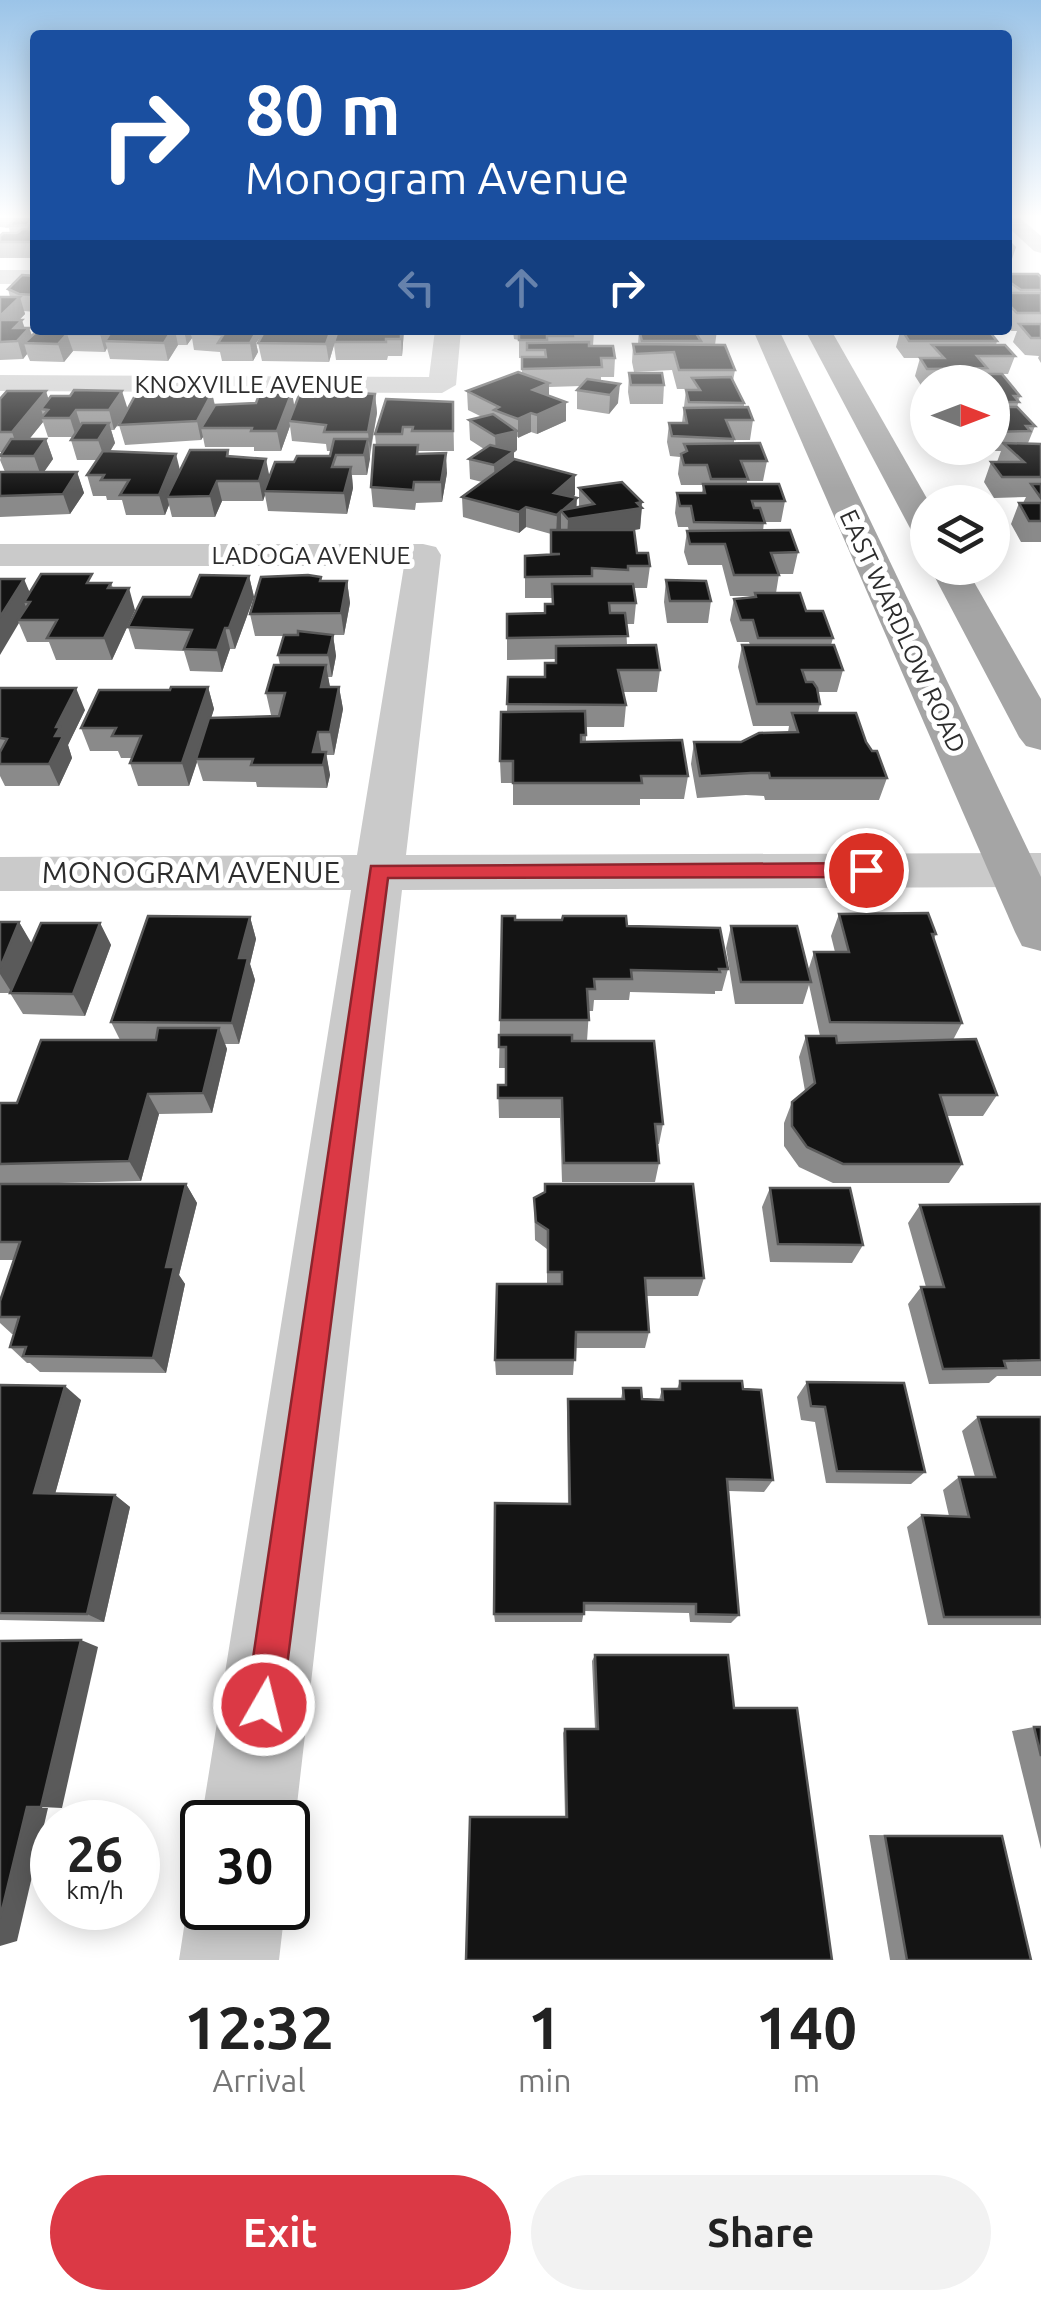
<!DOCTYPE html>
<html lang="en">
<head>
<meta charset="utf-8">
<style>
  :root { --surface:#fff; --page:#f2f2f2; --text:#222; --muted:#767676; --accent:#db3945 }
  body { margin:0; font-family:Ubuntu,sans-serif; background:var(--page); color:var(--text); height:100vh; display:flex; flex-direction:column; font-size:38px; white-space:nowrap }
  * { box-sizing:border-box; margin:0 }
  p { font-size:32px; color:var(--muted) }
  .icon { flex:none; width:55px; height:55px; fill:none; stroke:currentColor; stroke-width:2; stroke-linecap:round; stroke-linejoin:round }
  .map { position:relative; height:1960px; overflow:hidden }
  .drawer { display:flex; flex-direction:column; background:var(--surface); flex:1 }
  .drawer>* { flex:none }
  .top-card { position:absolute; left:30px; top:30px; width:982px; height:305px; border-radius:10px; box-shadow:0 5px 25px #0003; background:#1a4fa0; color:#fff; overflow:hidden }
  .needle { width:65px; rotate:90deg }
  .controls { position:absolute; left:910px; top:365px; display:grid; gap:20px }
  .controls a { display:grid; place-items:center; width:100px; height:100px; border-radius:50%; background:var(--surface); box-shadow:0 5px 25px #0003; font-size:50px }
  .speed { position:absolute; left:30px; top:1800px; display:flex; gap:20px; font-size:50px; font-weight:700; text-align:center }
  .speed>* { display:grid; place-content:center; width:130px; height:130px; border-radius:50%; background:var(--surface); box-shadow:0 5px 25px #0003; line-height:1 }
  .speed small { font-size:25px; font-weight:400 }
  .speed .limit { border:5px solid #111; border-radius:15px; background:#fff; color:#111 }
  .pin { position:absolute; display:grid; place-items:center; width:85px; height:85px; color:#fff; margin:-42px; border:5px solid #fff; border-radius:50%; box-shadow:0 2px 10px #0007 }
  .me { position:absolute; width:110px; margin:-55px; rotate:8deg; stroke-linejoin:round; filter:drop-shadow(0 0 8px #0008) }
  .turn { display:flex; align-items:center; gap:35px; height:210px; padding:0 50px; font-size:45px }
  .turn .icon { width:130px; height:130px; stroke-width:2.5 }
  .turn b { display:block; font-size:70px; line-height:85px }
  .lanes { display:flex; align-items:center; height:95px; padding:0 50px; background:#0003; justify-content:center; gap:50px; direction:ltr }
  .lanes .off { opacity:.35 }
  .eta { display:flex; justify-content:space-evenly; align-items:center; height:170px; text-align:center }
  .eta b { font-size:60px; font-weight:700; line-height:70px }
  .cta { display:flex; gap:20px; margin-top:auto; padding:20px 50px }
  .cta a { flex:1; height:115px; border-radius:60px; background:var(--accent); color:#fff; font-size:40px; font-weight:700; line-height:115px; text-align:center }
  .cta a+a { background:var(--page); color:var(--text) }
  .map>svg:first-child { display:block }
</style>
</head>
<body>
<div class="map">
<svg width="1041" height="1960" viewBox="0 0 1041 1960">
  <rect width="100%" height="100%" fill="#fff"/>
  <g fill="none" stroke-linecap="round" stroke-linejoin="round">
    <g fill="#cacaca" fill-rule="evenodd">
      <path d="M1008 218H1020L1041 236V253L1034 251 1008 227Z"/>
      <rect x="0" y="270" width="35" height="14"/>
      <path d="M435 330H461L456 385 442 393 0 391V375L429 377Z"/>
      <path d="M0 544H423L436 547 441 555 406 855 1041 853V887L402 890 295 1822 288 1840V1822L202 1825 201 1822 351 890 0 891V857L357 855 404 566H0Z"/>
      <path d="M201 1873 202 1908H285L279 1960H179L187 1908Z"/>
    </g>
    <g fill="#a5a5a5" fill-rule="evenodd">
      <path d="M753 330H779L1041 877V951L1022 946 1015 932Z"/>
      <path d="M805 330H831L929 502 928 540 916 537 911 530Z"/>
      <path d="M930 568H966L1041 699V750L1026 746 1019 737Z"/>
    </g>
  </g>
  <g fill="#8a8a8a">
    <path d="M0 218H35V258H0V234L1 236 10 233 9 228 0 227Z"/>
    <path d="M1008 239 1016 247 1011 262H1008Z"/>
    <path d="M1008 274 1041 277V363L1038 358 1039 356 1025 355 1013 342 1017 331H1011L1008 327Z"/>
    <path d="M35 276V312L24 311 25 314 19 320 24 328H29L32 336 38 330H260L261 336 256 343 258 352 253 361H222L220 352 194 350 192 338 187 345H178L168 361 110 359 107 348 105 352 73 351 64 362 30 361 27 354 23 359 0 360V297H10L8 289Z"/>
    <path d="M265 330H336L337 334 338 330H404L402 356H388L387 360H336L334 345 329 362 262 361 258 343Z"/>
    <path d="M511 330H594L593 346 615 358 614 377H601V381L618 403 609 414 577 409V390L581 386 549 387V396L566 421 537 434 531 432 517 437V450L514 451V459L575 475V495L572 497 576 508 579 507V488L642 508 640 529 633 530 637 553 650 566 647 588H634L636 603 634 624H626L627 645 660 670 657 692H623L626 705 624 727H586V742L688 776 684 799H640V805H513V783H501L500 761 507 712 508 677H545L556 663V659L507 660V614L544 613 552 604V598H525V556L550 554 551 534 526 527 519 533 463 517 462 497 482 482 470 479 469 459 484 449 470 440 469 420 482 417 468 410 467 391 522 374V358H519V340L514 339 513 331Z"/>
    <path d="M639 330H717L715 345 735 370 733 381 744 403V407L753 420 750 440H734V443L767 461 763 481H747V484L785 501 781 522H764L763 531 798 552 793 574H779L776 593 806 611 833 638 831 645 843 670 837 692H818L820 704 818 713 866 742 887 778 879 800H765L764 796 746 795 697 798 691 764 694 742H741L788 732 789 726H753L738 667 742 645H750L749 642H737L730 620 734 599 754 596H730L722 565H688L684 552 687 531H689L688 527H678L675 513 677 493H702L703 485H681L678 474 680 457 670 456 667 442 669 423H682L686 390 691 389H677L672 370 634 372 632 362 633 344H638Z"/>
    <path d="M882 330H980L997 341 996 345 1015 356 1008 374H1002L1020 396 1017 407 1035 426 1028 443 1041 444V542H1021L1011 524 1019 503H1023L1026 497 994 498 984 482 991 462H997L1001 451H975L973 448H992V382H928V387H922L915 376 920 358H904L896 347 900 332H883Z"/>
    <path d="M629 373 664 385 663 404H630L628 392Z"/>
    <path d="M292 392 294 407 375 394 377 413 367 475H352L353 488 347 514 268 511 265 495 263 501H222L215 517H172L169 505 165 515H126L122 500H107L106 496H93L87 475 97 460H77L71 440 73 437H48L43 422 29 439H46L53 459 44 472H77L84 493 70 514 0 517V472H5L0 460 2 452H0V399H48L128 410 114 430H111L115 443 110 451 180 470 228 450 229 457 270 477 294 462 330 456 331 451H327L326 444 292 441 290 426 281 451H254V447H205L203 437 201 440 125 445 119 425 212 393 215 405 256 403Z"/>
    <path d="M453 402 454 451H418V454L447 473 442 502 416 503 415 510 373 507 371 487 376 445 375 434Z"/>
    <path d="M249 576 254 597 235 649H230L222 672 190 671 184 651 135 649 128 627 191 597Z"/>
    <path d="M0 579 30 592 95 583H111L113 588 135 610 112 660H56L49 642H27Z"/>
    <path d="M666 580 711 601 708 623H667L664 602Z"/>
    <path d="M322 581H347L350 603 344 635H333L336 656 332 677H328L330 687H339L343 709 334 755H326L330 775 327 788 257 787 256 782 203 781 197 762 189 786H138L130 763 132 758H121L118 751H90L81 728 170 690 208 687 214 709 211 718 279 716 271 715 266 693 280 665 278 655 283 636H255L250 614Z"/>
    <path d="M0 688 85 710 68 745 72 758 59 786H5L0 776Z"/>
    <path d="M839 914 936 934 934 939 962 1023 953 1040 997 1095 983 1116H947L962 1164 949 1183H833L799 1167 784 1146V1123L792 1102 805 1091 799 1057 806 1036H820L809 985 803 1004H735L726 948 731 926 808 971 814 952H835L831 936Z"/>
    <path d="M250 917 256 939 250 964 255 980 239 1044H225L227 1049 212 1113 159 1114 141 1181 17 1184H186L197 1203 179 1275 185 1284 166 1373 40 1372 30 1363H27L10 1347 14 1334H12L0 1323V1301L14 1260H0V1103H17L120 1040 111 1022Z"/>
    <path d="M515 920 627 926 728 969 722 991H715V994L630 992 629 1000H594L593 1011H589L587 1041 663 1124 659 1144H657L659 1163 655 1182H562L560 1118H499L498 1085H506V1068H499L500 1020Z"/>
    <path d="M0 922H19L31 944 100 923 111 945 85 1016 23 1014 10 993H0Z"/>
    <path d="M770 1188 863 1245 852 1263 770 1262 762 1207Z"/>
    <path d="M534 1198 704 1278 698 1296H646L649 1332 645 1348H575L573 1375H496L495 1360 547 1284V1249L535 1240Z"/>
    <path d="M1041 1204V1376H997L989 1383 929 1384 908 1304 921 1287H926L908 1223 920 1205Z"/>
    <path d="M680 1381 743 1389 773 1480 764 1492 729 1491 739 1615 731 1623 690 1622 689 1613 584 1611 582 1622H495L494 1614 568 1504 567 1413 568 1399H621L623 1388 642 1399 659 1400 662 1389H677Z"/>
    <path d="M807 1382 925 1472 911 1484 826 1483 815 1422 801 1420 797 1397Z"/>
    <path d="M0 1385 81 1400 55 1494 115 1495 130 1507 104 1622 0 1620Z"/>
    <path d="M978 1417H1041V1625H928L907 1527 922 1515 949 1516 943 1490 959 1477H975L962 1431Z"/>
    <path d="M595 1655 734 1708 832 1960 565 1817 563 1733 565 1729H595L592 1661Z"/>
    <path d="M1034 1727H1041V1849L1012 1731Z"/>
    <path d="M869 1835 1002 1836 1031 1960H890Z"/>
  </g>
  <g fill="#5a5a5a">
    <path d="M34 219 35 238 32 241 27 225Z"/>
    <path d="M20 297 25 314 5 335 0 322V316Z"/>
    <path d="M22 320 26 332 29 328 35 343H24L27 354 23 359 14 328Z"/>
    <path d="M102 330H115L105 341 107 348 105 352 100 334Z"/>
    <path d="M172 330H175L178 345 168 361 164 343Z"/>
    <path d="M184 330H196L190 332 192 338 187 345Z"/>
    <path d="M251 330H260L261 336 256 343 258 352 253 361 250 343Z"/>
    <path d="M331 330H336L337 335 329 362 326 344Z"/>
    <path d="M401 330H404L402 356 401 339Z"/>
    <path d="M67 334 73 351 64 362 58 344Z"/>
    <path d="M549 383V401L533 390Z"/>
    <path d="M620 384 618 403 609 414 610 395Z"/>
    <path d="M46 391 52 410 41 409 44 418H41L43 422 19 452 12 432Z"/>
    <path d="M122 391 128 410 114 430 109 410Z"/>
    <path d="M292 392 295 411 289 421 290 426 281 451 277 431Z"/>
    <path d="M212 393 216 412 201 428 203 437 201 440 197 421Z"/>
    <path d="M375 394 377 413 370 451 368 432Z"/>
    <path d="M566 402V421L537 434V415Z"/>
    <path d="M76 410 82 429 76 437 70 418Z"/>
    <path d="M531 413V432L518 438V419Z"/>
    <path d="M109 423 115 443 105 460 98 440Z"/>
    <path d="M517 431V450L496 456 495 436Z"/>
    <path d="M46 439 53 459 41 476 34 456Z"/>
    <path d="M368 439 370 459 367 475 364 455Z"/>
    <path d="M514 451V471L495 486 494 465Z"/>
    <path d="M446 453 447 473 442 502 441 482Z"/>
    <path d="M176 454 181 474 167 497 169 505 165 515 159 495Z"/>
    <path d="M266 459 270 479 264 491 265 495 263 501 259 481Z"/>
    <path d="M351 467 353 488 347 514 344 493Z"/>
    <path d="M77 472 84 493 70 514 63 494Z"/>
    <path d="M575 475V495L554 513V493Z"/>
    <path d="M217 481 222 501 215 517 210 496Z"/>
    <path d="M577 498 576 518 642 502 640 529 567 540 568 519 563 510Z"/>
    <path d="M526 507V527L519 533V512Z"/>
    <path d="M561 511V532L556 536 557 515Z"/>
    <path d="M249 576 254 597 235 649 229 628Z"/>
    <path d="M24 579 33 600 24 602 27 609 18 620 19 623 0 655V617Z"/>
    <path d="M347 581 350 603 344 635 341 613Z"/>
    <path d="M129 588 135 610 112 660 104 638Z"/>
    <path d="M225 628 230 649 222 672 217 650Z"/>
    <path d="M333 635 336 656 332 677 328 655Z"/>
    <path d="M326 665 330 687H321Z"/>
    <path d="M208 687 214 709 198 759H196L197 762 189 786 182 763Z"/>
    <path d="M339 687 343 709 334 755 330 732Z"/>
    <path d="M76 688 85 710 68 745 72 758 59 786 49 764 55 736 56 727Z"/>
    <path d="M318 732 322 755 313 752Z"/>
    <path d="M326 752 330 775 327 788 323 765Z"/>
    <path d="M250 917 256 939 250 964 255 980 239 1044 232 1023 239 958Z"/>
    <path d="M19 922 32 944 12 993 0 974V968Z"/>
    <path d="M100 923 111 945 85 1016 73 994Z"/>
    <path d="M219 1028 227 1049 212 1113 203 1093Z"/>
    <path d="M148 1094 159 1114 141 1181 129 1161Z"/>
    <path d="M186 1184 197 1203 179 1275 185 1284 166 1373 153 1358 166 1267Z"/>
    <path d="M65 1386 81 1400 52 1505 34 1493Z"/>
    <path d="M115 1495 130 1507 104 1622 87 1614Z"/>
    <path d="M81 1640 98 1647 62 1808 41 1807Z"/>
    <path d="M27 1807 48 1808 17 1941 0 1946V1918Z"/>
  </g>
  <g fill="#141414" stroke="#5a5a5a" stroke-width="2.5">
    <path d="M15 219H34L27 225 8 226Z"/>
    <path d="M22 229H35V242H0V236L3 233H17Z"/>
    <path d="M1008 274H1038L1041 277V290H1021L1008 281Z"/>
    <path d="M22 275 35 276V295L19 294 8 289Z"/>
    <path d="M1008 293H1041V313H1017L1010 306H1008Z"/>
    <path d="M0 297H20L0 316Z"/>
    <path d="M0 320H22L14 328H29L17 341 0 342Z"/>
    <path d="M1019 324H1041V338H1031Z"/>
    <path d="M38 330H102L100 334H67L58 344 24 343Z"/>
    <path d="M112 330H172L164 343 105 341Z"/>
    <path d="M192 330H251L255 334 250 343H218L223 335 190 332Z"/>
    <path d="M265 330H331L326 344 258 343Z"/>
    <path d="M338 330H401V339H386V342H334Z"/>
    <path d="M519 330H572L573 336H547V340H519Z"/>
    <path d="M639 330H694L701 341H642Z"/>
    <path d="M902 330H980L989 331 997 341H909Z"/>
    <path d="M589 342V346H613L615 358H601L602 367 522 369V357H546L545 350H527V343Z"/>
    <path d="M633 344 725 345 735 370H679L674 352 635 354Z"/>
    <path d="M932 345H1005L1015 356H977L987 368 927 369 920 358H944Z"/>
    <path d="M518 372 549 383 533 390 566 402 537 415 531 413 518 419 494 410 499 407 467 391Z"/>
    <path d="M629 373H662L664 385H631Z"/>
    <path d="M951 374H1002L1020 396H1014L1019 402H992V382H958Z"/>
    <path d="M731 377 744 403 689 402 686 390H700L692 378Z"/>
    <path d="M587 379 620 384 610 395 577 390Z"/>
    <path d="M74 390 122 391 109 410H76L70 418H41L48 410 41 409 51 396H70Z"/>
    <path d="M138 390 212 393 197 421 119 425Z"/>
    <path d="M301 390 375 394 368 432H324L326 425 289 421Z"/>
    <path d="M7 391H46L12 432H0V399Z"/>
    <path d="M260 392H292L277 431H251L252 428H201L215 405 256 403Z"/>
    <path d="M386 399 453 402V431H412L413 427H403L402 434H375Z"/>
    <path d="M748 407 753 420H726L734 439 672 436 669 423H687L684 408Z"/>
    <path d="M992 407H1017L1035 426H1026L1030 431 992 432Z"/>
    <path d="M493 414 517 431 495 436 469 420Z"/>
    <path d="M82 423H109L98 440H71Z"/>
    <path d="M11 439H46L34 456H0Z"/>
    <path d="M334 439H368L364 455H336L332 467H351L344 493 264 491 275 462H294L297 456H330Z"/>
    <path d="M760 443 767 461H741L748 479H711L707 465H684L681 454 687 451 684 444Z"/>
    <path d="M1003 443 1041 444V477H1002L991 462H1024Z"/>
    <path d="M374 445H418L417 454 446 453 441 482H414L413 490 371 487Z"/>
    <path d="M490 445 514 451 494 465 469 459Z"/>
    <path d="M190 450H228L227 456 266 459 259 481H217L210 496 167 497Z"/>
    <path d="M103 451 176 454 159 495H120L129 480H101L104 475H87Z"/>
    <path d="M514 459 575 475 554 493 577 498 563 510 594 504 579 488 622 482 642 502 637 503 642 508 568 519 561 511 557 515 526 507 519 512 462 497Z"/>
    <path d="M0 472H77L63 494 0 496Z"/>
    <path d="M703 484H779L785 501H752L754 508H760L765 523 694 522 691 506H680L677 493H705Z"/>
    <path d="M1031 484H1041V498Z"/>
    <path d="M1019 503H1041V521H1029Z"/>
    <path d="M551 530H634L637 553H648L650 566H628V570L592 568V576L525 577V556L560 554H551Z"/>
    <path d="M790 530 798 552 771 553 779 575H734L725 544H690L687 531Z"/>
    <path d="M41 574H92L87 583H111L108 588H129L104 638H47L57 620H18L30 602H24Z"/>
    <path d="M200 575 249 576 229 628H225L217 650 184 649 192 630 128 627 143 597H191Z"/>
    <path d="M308 575 321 577 320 581H347L341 613 250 614 261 577Z"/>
    <path d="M0 579H24L0 617Z"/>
    <path d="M666 580 706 581 711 601H670Z"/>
    <path d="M552 584H633L636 603H609L610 613H625L628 636 507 638V614L545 613V604H553Z"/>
    <path d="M755 593H800L806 611H823L833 638H758L753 620H741L734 599 756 597Z"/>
    <path d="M298 631 333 635 328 655H278L284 635H298Z"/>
    <path d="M656 645 660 670H618L626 705 507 704 508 677H545V663H556V646Z"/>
    <path d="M742 645H834L843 670H802L806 682H813L817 688 820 704H757Z"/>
    <path d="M274 665H326L321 687H339L330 732H318L313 752H326L323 765H251L253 759H196L209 718 279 716 285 693H266Z"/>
    <path d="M171 687H208L182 763H130L141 736H112L116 728H81L99 690H170Z"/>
    <path d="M0 688H76L56 727H60L55 736H63L49 764H0V752L7 739 0 738Z"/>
    <path d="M585 711 586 735H581V742L682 740 688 776H641L642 783H513V761H500L501 712Z"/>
    <path d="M792 713H856L866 742 872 751H877L887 778H770L769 773H751L700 776 694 742H741L759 733 798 732Z"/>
    <path d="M928 913 936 934H932L962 1023 830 1022 814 952H849L839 914Z"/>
    <path d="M148 916 250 917 239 958H248L232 1023 111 1022Z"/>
    <path d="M502 916H515V920H562L563 916H626L627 926 720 928 728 969H719L720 972 631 970 632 979H594L595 989H587L589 1020H500Z"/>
    <path d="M0 922H19L0 968Z"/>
    <path d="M41 923H100L73 994 10 993Z"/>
    <path d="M731 926H797L811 982H741Z"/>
    <path d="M158 1028H219L203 1093 148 1094 129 1161 0 1164V1103H17L41 1040H156Z"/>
    <path d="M499 1035H572V1041H654L663 1124H655L659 1163H564L562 1098H498V1085H506V1047H499Z"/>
    <path d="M806 1036H836L837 1043 976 1039 997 1095H940L962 1164H843L807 1147 792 1126V1102L815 1083Z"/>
    <path d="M0 1184H186L166 1267H174L153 1358 23 1356 26 1347H10L19 1317H0V1301L20 1242H0Z"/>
    <path d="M545 1184H693L704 1278H645L649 1332H576L575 1360H495L497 1284H562V1272H548V1230L536 1222 534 1198 545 1192Z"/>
    <path d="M770 1188H850L863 1245 778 1244Z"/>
    <path d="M1041 1204V1360L1004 1361 1006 1368 943 1369 921 1287H944L920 1205Z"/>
    <path d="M680 1381H742L743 1389 761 1390 773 1480 727 1479 739 1615 696 1614V1604L584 1603V1614H494L495 1503 570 1504 568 1399H624L623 1388H641L642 1399 663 1400 662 1389H680Z"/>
    <path d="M807 1382 904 1383 925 1472 837 1471 825 1407 811 1406Z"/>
    <path d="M0 1385 65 1386 34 1493 115 1495 87 1614 0 1613Z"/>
    <path d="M978 1417H1041V1617H944L922 1515 969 1517 959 1477H995Z"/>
    <path d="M81 1640 41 1807H27L0 1918V1641Z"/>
    <path d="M595 1655H728L734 1708H797L832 1960H466L470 1817H567L565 1729H598Z"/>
    <path d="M1034 1727H1041V1756Z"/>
    <path d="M885 1836H1002L1031 1960H907Z"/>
  </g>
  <linearGradient id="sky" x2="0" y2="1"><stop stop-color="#9bc4e8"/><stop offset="0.44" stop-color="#fff"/><stop offset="1" stop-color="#fff" stop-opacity="0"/></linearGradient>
  <rect width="1041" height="492" fill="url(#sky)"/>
  <path fill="#db3945" stroke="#8e252d" stroke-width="2.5" d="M866 863 876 870 866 877 388 878 282 1705 277 1718 264 1723 251 1718 246 1705 371 866Z"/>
  <g text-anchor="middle" stroke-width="10" stroke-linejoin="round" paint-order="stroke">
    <g font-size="25" fill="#2d2d2d" stroke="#fff">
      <text x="249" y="393">KNOXVILLE AVENUE</text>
      <text x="311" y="564">LADOGA AVENUE</text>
      <text transform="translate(903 631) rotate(65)" y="9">EAST WARDLOW ROAD</text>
    </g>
    <g font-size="30" fill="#2d2d2d" stroke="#fff">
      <text x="191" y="883">MONOGRAM AVENUE</text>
    </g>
  </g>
</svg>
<div class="controls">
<a><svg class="needle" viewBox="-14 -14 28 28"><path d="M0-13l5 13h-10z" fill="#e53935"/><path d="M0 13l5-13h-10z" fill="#767676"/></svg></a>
<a><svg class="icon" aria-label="layers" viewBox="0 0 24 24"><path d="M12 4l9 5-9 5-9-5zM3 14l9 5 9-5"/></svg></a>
</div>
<div class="speed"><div>26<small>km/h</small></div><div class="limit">30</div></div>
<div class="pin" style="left:866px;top:870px;background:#d93025"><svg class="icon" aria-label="arrive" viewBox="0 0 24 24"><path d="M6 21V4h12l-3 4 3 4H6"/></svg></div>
<svg class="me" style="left:264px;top:1705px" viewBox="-20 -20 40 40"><circle r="17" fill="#db3945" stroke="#fff" stroke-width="3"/><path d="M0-11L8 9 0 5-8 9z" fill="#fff"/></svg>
<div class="top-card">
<div class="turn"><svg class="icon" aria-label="right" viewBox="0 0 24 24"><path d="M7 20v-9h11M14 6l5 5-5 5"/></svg><div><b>80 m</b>Monogram Avenue</div></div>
<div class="lanes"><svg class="icon off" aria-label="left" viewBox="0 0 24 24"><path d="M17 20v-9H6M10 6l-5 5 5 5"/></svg><svg class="icon off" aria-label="ahead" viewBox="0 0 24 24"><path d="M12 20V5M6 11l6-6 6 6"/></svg><svg class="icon" aria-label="right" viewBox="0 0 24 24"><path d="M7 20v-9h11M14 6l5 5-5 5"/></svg></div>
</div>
</div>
<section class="drawer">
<div class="eta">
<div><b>12:32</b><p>Arrival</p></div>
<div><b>1</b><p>min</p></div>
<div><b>140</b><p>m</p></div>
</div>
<div class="cta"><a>Exit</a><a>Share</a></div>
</section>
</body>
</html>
